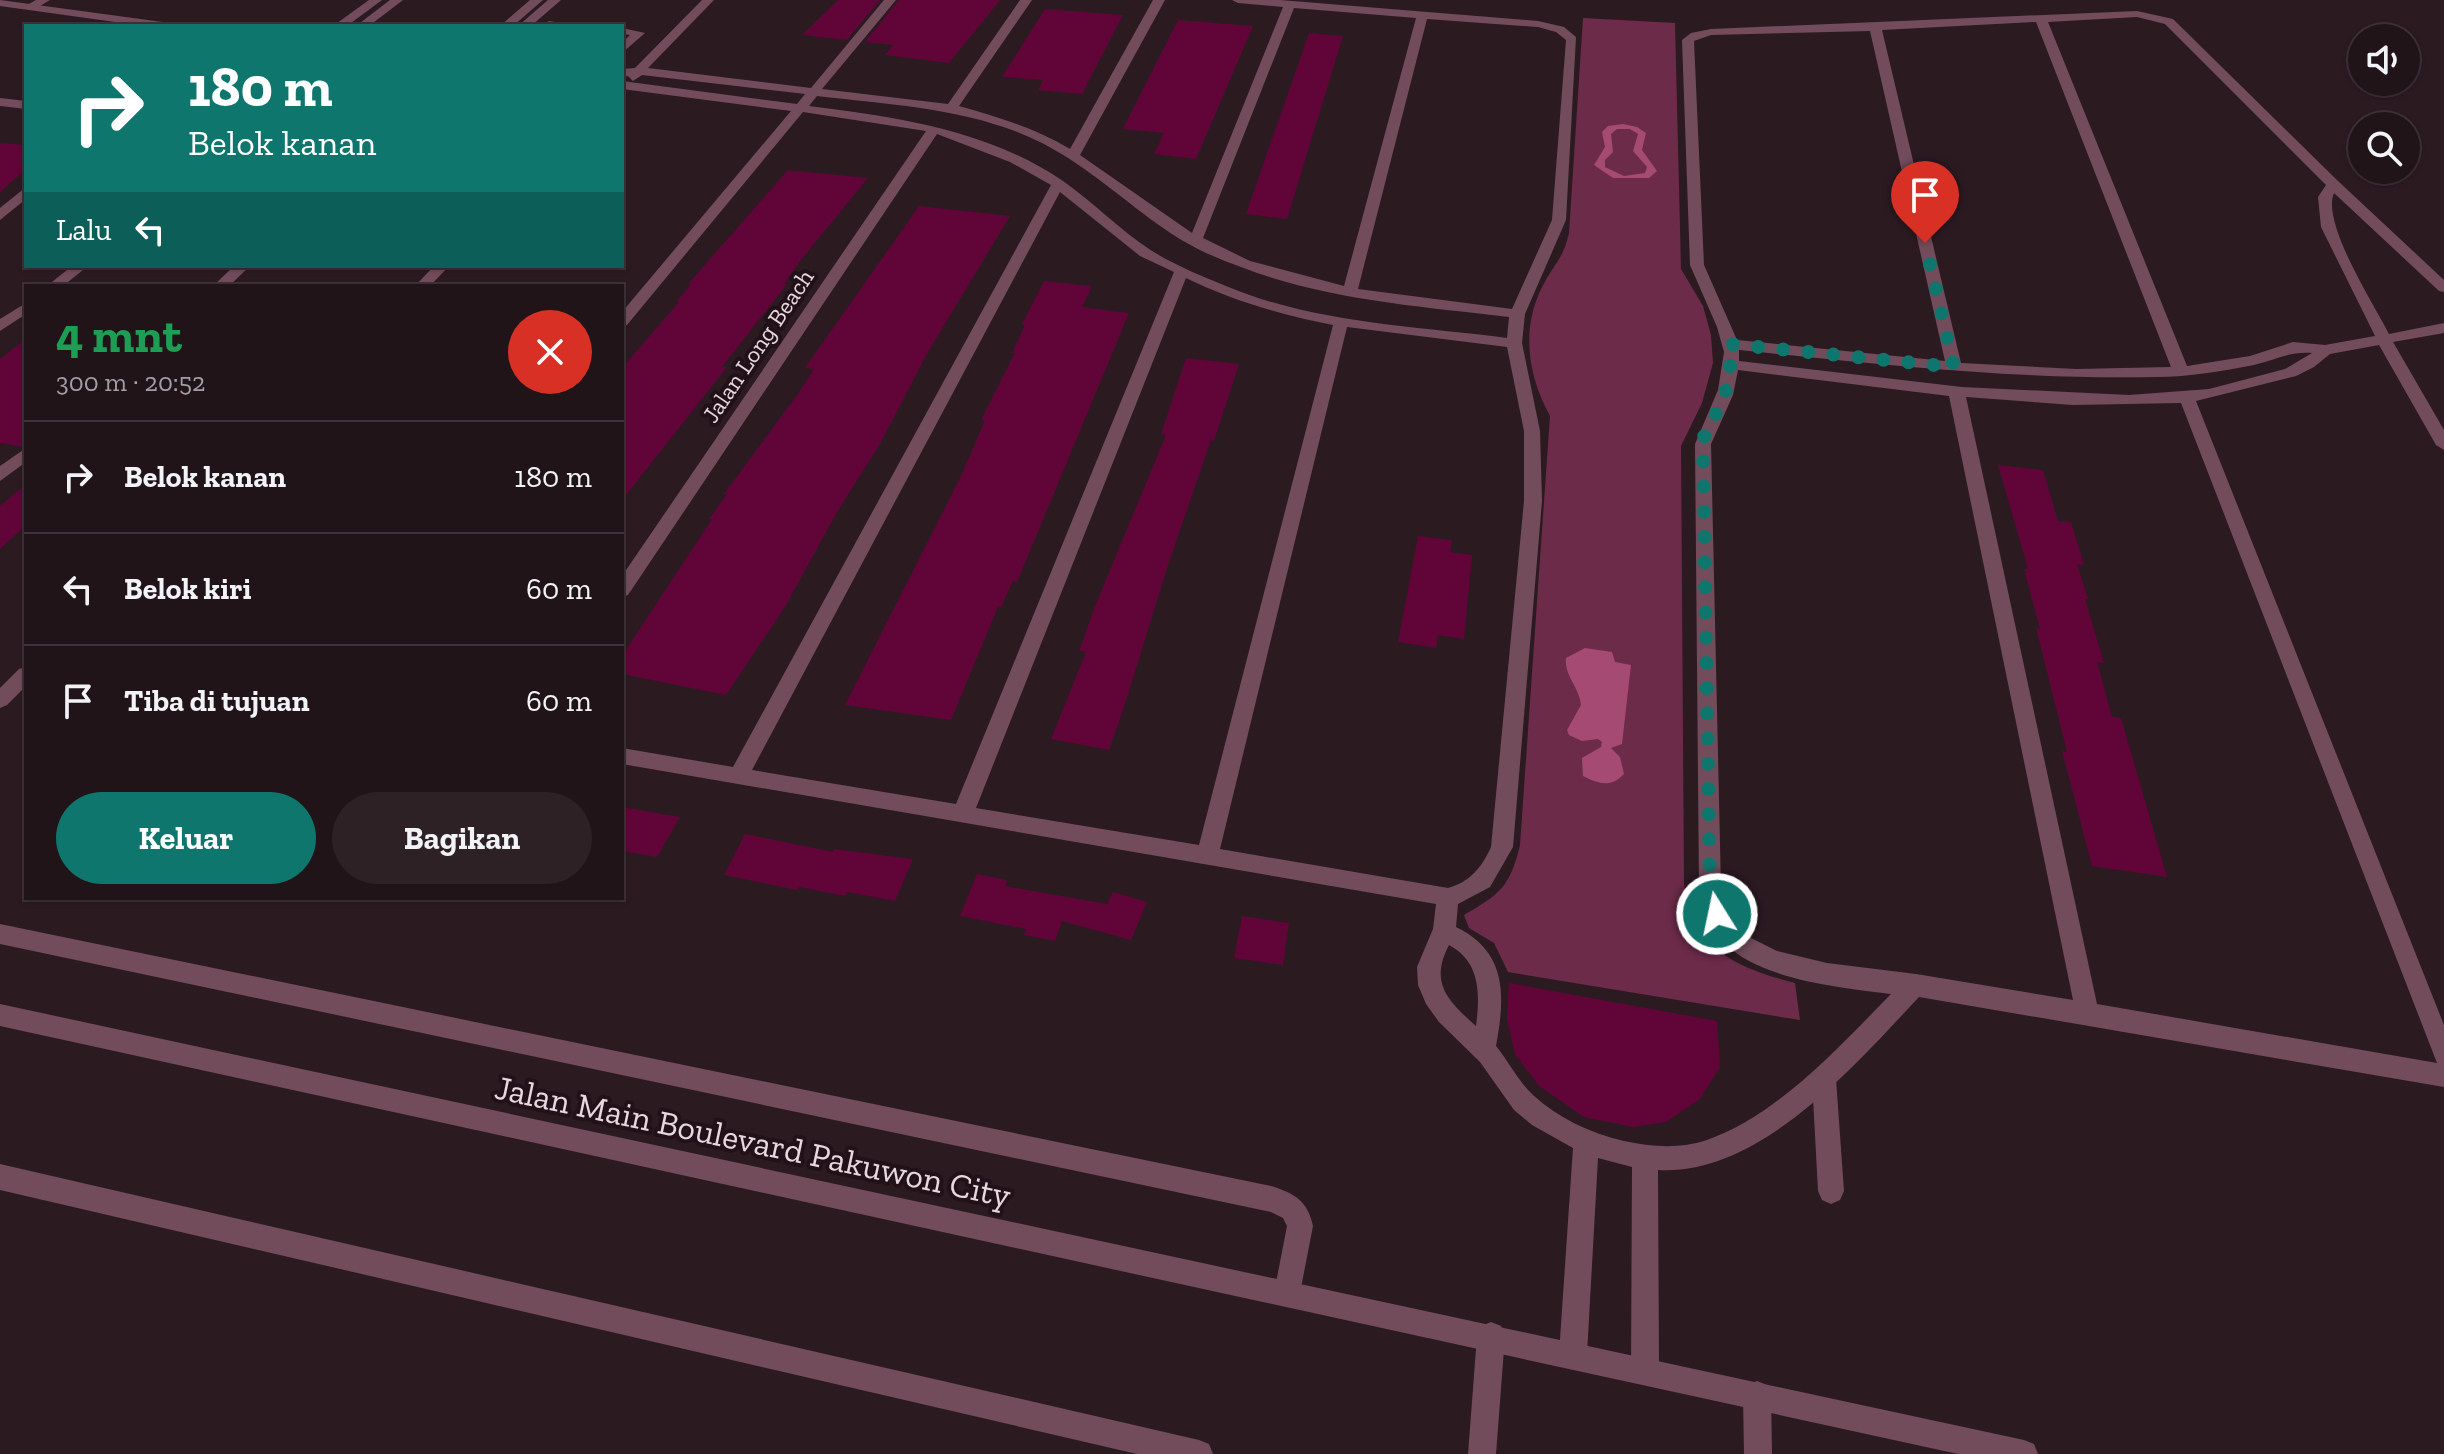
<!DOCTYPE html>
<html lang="id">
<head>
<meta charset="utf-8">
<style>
  :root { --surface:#211419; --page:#2d2126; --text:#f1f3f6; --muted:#a29ea2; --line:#3e3338; --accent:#0f766e }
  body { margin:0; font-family:"Zilla Slab",serif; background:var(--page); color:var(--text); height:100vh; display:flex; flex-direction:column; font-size:30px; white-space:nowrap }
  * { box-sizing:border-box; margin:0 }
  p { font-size:26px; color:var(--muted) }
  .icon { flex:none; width:44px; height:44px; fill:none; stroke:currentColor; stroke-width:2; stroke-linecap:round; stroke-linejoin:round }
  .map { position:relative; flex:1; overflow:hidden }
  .drawer { position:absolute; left:24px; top:284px; width:600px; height:616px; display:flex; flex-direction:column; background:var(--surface); border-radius:0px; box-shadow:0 2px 6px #0004,0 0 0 2px var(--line) }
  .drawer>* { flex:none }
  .banner { position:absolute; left:24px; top:24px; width:600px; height:244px; border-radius:0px; box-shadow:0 2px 6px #0004,0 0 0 2px var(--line); background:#0f766e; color:#fff; overflow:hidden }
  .controls { position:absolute; left:2348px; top:24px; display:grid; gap:16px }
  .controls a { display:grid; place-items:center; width:72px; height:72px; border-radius:50%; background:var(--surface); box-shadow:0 2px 6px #0004,0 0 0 2px var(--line); font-size:40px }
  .pin { position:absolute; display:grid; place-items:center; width:68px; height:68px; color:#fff; margin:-82px -34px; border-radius:50% 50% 50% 0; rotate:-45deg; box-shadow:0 0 8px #0007 }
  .pin .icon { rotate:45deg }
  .me { position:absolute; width:88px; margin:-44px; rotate:350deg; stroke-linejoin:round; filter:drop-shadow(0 0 6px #0008) }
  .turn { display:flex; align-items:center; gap:28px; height:168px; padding:0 32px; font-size:36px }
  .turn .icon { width:104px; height:104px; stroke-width:2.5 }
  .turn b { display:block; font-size:56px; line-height:68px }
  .then { display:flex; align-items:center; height:76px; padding:0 32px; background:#0003; gap:16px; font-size:30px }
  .round { display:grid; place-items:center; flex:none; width:84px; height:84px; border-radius:42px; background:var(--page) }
  .overview { display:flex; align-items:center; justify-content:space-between; height:136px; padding:0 32px }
  h1 { font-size:48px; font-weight:700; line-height:60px; color:#1e9e55 }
  .cta { display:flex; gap:16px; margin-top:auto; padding:16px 32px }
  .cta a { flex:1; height:92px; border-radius:48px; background:var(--accent); color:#fff; font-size:32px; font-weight:700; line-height:92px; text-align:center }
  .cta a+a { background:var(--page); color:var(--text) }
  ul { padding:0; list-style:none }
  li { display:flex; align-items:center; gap:24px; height:112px; padding:0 32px; border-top:2px solid var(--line) }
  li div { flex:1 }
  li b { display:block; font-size:30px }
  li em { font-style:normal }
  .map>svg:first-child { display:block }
</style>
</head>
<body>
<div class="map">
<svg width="2444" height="1454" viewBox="0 0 2444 1454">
  <rect width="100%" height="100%" fill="#2c1a21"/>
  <path fill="#6d2b4a" d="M1583 18 1675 23 1681 269 1703 306 1711 335 1713 363 1702 403 1681 446 1684 883C1694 950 1735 967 1795 983L1800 1020 1508 972 1494 943 1469 928 1464 915C1500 894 1510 887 1520 845L1550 416C1526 372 1520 323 1547 278 1559 258 1563 257 1569 233Z"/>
  <g fill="#a54a73" fill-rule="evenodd">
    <path d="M1623 124 1637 127 1646 133 1642 150 1657 171 1649 178H1613L1594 165 1605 147 1602 132 1608 126ZM1617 129H1630L1638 134 1633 151 1647 167 1645 173 1624 176 1605 167V160L1613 152 1611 134Z"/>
    <path d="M1585 648 1612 652 1615 662 1631 665 1622 744 1611 748 1620 757 1624 774C1611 788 1599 784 1583 776L1582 758 1601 747 1602 742 1598 739 1582 741 1569 735 1567 730 1581 705C1579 686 1564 676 1566 658Z"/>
  </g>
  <g fill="#610539">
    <path d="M838 0H880L847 40 802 35Z"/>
    <path d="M899 0H1000L949 63 885 55 893 45 865 42Z"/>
    <path d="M1045 9 1123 15 1082 94 1038 90 1043 80 1002 77Z"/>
    <path d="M1178 20 1253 26 1196 159 1154 154 1164 133 1123 129Z"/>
    <path d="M1309 33 1343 36 1287 219 1246 214Z"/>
    <path d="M0 143 26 145V169L0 192Z"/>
    <path d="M788 170 868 178 800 261 784 284H787L722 367H727L622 500V368L679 302H676L691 284H688Z"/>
    <path d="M919 206 1010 216 928 352 880 444 837 512 785 607 726 695 622 674V656L712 519H709L727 494H724L797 395 814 369 805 368Z"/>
    <path d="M1044 281 1092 286 1082 307 1129 313 1017 582 1013 581 1001 607H998L951 720 845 705 962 474 985 420H981L1015 353H1012L1025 325 1022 324Z"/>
    <path d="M26 339V445L23 447 0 443V359Z"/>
    <path d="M1186 358 1239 364 1214 441 1211 440 1168 565 1125 704 1109 750 1051 739 1086 652 1079 651 1096 604 1166 435 1161 434Z"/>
    <path d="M1998 465 2043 470 2058 521 2071 522 2084 565 2077 564 2088 599H2085L2104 663 2097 662 2112 717 2121 718 2167 877 2092 866 2062 751 2067 752 2036 628 2040 629 2024 569H2028Z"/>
    <path d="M26 484V525L0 549V506Z"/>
    <path d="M1418 536 1452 540 1450 552 1472 555 1464 639 1438 635 1436 648 1398 642Z"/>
    <path d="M622 807 680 817 657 857 622 851Z"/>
    <path d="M745 834 833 852 834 849 913 859 895 901 847 892 845 896 799 887 797 890 724 875Z"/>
    <path d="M977 874 1007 880 1005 886 1107 904 1113 892 1147 902 1131 940 1062 921 1055 941 1024 935 1026 929 960 916Z"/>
    <path d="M1242 916 1289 923 1283 965 1234 958Z"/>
    <path d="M1509 983 1717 1021 1720 1067 1700 1099 1666 1122 1633 1127 1584 1117 1539 1086 1515 1054 1507 1019Z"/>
  </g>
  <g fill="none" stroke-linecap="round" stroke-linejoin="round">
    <g fill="#734c5c" fill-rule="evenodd">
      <path d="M36 0H50L35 9H27V5Z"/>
      <path d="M390 0H403L369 26H356Z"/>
      <path d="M530 0H543L513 26H500Z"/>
      <path d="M549 21 579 26H540Z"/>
      <path d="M622 28 645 33 622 53V43L630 35 622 34Z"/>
      <path d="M0 924 1271 1186C1294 1193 1308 1201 1313 1226L1300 1293 1296 1302 1287 1306 1278 1302 1274 1293 1287 1226 1283 1218 1271 1212 0 944Z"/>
      <path d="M1824 1068 1833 1071 1836 1079 1844 1191 1840 1200 1831 1204 1822 1200 1818 1191 1812 1079 1815 1071Z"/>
    </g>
    <g fill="#734c5c" fill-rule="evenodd">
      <path d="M0 0 170 23 176 26H144L0 6Z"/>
      <path d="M369 0H382L347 26H333Z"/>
      <path d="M548 0H561L531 26H518Z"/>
      <path d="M702 0H714L648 68 811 88 884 0H896L822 89 948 104 1020 0H1032L959 106C998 117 1035 128 1070 149L1153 0H1165L1080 155 1192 233 1283 7 1238 3 1232 0H1280L1538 21 1564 27 1576 37 1566 220 1525 314 1522 343 1540 431 1542 501 1513 847 1490 887 1458 904 1456 927C1508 952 1505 997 1496 1046 1509 1062 1518 1081 1533 1095 1558 1118 1590 1133 1624 1141 1651 1147 1681 1149 1707 1140 1777 1116 1841 1045 1891 994 1844 988 1760 980 1726 944 1711 929 1704 908 1699 888L1695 444 1718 390 1724 352 1717 327 1690 265 1682 40 1691 33 1711 29 2137 11 2173 19 2338 181 2444 280V292L2439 291 2334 193C2321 223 2374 304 2389 334L2444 323V333L2393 342 2444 430V450L2436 445 2379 345 2330 354 2314 367 2296 376 2196 401 2444 1025V1087L1919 997C1855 1065 1760 1176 1658 1170L1659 1370 1655 1380 1645 1384 1635 1380 1631 1370 1632 1167 1598 1158 1587 1354 1583 1364 1573 1368 1563 1364 1559 1354 1573 1148 1532 1125 1514 1110 1480 1062 1439 1022 1426 1004 1418 985 1417 967 1433 929 1436 904 622 764V748L733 767 1051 185 1010 162 937 134 628 595 622 597V576L926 131 803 112 627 325 622 327V312L791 111 622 89V81L797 104 805 94 642 75 633 81 628 76 622 77V69L635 68ZM1294 8 1416 18 1344 286 1250 261 1203 238ZM2137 17 2165 24 2326 185 2318 197 2321 227 2375 336 2325 345 2293 342 2250 356 2187 366 2048 22ZM1427 19 1538 27 1556 32 1566 40 1552 220 1512 309 1358 289ZM2036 22 2171 367 2076 369 1961 363 1882 30ZM1870 31 1945 361 1737 340 1704 265 1694 41 1711 35ZM817 96C893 105 972 108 1042 143 1087 166 1124 201 1166 230 1187 245 1215 258 1241 267 1326 300 1419 306 1509 317L1507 338C1413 326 1314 323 1226 286 1201 276 1172 264 1149 249 1119 229 1093 202 1063 181 988 130 897 117 809 106ZM1060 192 1140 256 1174 272 956 804 752 770ZM1186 278C1233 301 1282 315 1333 325L1199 845 976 808ZM1347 327 1507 347 1524 431V501L1491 847C1482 867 1470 882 1448 888L1220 849ZM1739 350C1878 364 2017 380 2157 377 2189 377 2222 371 2254 365 2275 360 2290 351 2312 353L2285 369 2209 389 2129 395 1962 387 1739 361ZM1738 370 1949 396 2073 1000 1916 974 1827 963 1777 951 1751 938 1737 925 1721 888 1711 444 1733 395ZM1966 397 2073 405 2181 403 2437 1063 2097 1004ZM1449 945C1481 962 1480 995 1476 1026 1448 1001 1429 983 1449 945Z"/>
      <path d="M0 98 26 101V109L0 106Z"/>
      <path d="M26 187V199L0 220V208Z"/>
      <path d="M72 266H88L63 286H47Z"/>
      <path d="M234 266H250L229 286H213Z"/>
      <path d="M434 266H449L430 286H415Z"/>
      <path d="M26 303V314L0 331V319Z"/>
      <path d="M26 448V462L0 481V466Z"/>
      <path d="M26 667V686L7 705 0 708V688L19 669Z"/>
      <path d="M1491 1322 1501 1326 1505 1336 1496 1454H1468L1477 1336 1481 1326Z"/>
      <path d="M1757 1381 1767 1385 1771 1395 1772 1454H1744L1743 1395 1747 1385Z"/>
    </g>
    <g fill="#734c5c" fill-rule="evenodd">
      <path d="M0 1004 2024 1440 2034 1444 2038 1454H1958L0 1026Z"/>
      <path d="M0 1164 1199 1440 1209 1444 1213 1454H1137L0 1190Z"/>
    </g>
  </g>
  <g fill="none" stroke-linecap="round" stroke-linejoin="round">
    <path stroke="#0f766e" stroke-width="14" stroke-dasharray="0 25.2" d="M1717 914 1710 888 1703 444C1704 427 1716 417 1722 402 1729 383 1732 364 1730 344L1954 367 1925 243"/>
  </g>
  <g text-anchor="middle" stroke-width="8" stroke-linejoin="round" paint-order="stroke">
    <g font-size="24" fill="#e6d9dd" stroke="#221118">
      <text transform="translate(758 346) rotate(-56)" y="8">Jalan Long Beach</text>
    </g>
    <g font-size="34" fill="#e6d9dd" stroke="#221118">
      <text transform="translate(753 1141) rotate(12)" y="12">Jalan Main Boulevard Pakuwon City</text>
    </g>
  </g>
</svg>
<div class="controls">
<a><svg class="icon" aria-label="sound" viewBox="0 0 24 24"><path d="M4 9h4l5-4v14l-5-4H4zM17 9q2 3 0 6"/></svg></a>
<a><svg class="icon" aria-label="search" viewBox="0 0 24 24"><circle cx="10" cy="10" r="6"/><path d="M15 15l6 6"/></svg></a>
</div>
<div class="pin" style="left:1925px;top:243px;background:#d93025"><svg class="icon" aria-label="arrive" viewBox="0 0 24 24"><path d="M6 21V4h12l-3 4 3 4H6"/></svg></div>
<svg class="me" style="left:1717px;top:914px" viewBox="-20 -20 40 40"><circle r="17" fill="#0f766e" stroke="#fff" stroke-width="3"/><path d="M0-11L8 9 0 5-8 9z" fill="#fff"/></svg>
<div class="banner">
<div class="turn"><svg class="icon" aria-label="right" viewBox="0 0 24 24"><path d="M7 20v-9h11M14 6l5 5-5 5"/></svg><div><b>180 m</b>Belok kanan</div></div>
<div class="then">Lalu<svg class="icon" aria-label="left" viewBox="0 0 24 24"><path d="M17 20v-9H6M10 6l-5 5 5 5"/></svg></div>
</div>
<section class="drawer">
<div class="overview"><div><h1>4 mnt</h1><p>300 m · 20:52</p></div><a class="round" style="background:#d93025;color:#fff"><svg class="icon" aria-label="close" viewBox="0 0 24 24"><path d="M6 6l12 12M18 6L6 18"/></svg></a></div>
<ul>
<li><svg class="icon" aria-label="right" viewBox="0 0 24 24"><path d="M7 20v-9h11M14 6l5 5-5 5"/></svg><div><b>Belok kanan</b></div><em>180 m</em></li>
<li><svg class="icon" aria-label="left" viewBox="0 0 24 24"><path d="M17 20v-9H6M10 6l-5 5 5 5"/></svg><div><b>Belok kiri</b></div><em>60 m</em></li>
<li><svg class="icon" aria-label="arrive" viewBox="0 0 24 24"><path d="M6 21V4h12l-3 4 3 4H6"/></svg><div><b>Tiba di tujuan</b></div><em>60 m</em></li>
</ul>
<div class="cta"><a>Keluar</a><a>Bagikan</a></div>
</section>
</div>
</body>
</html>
